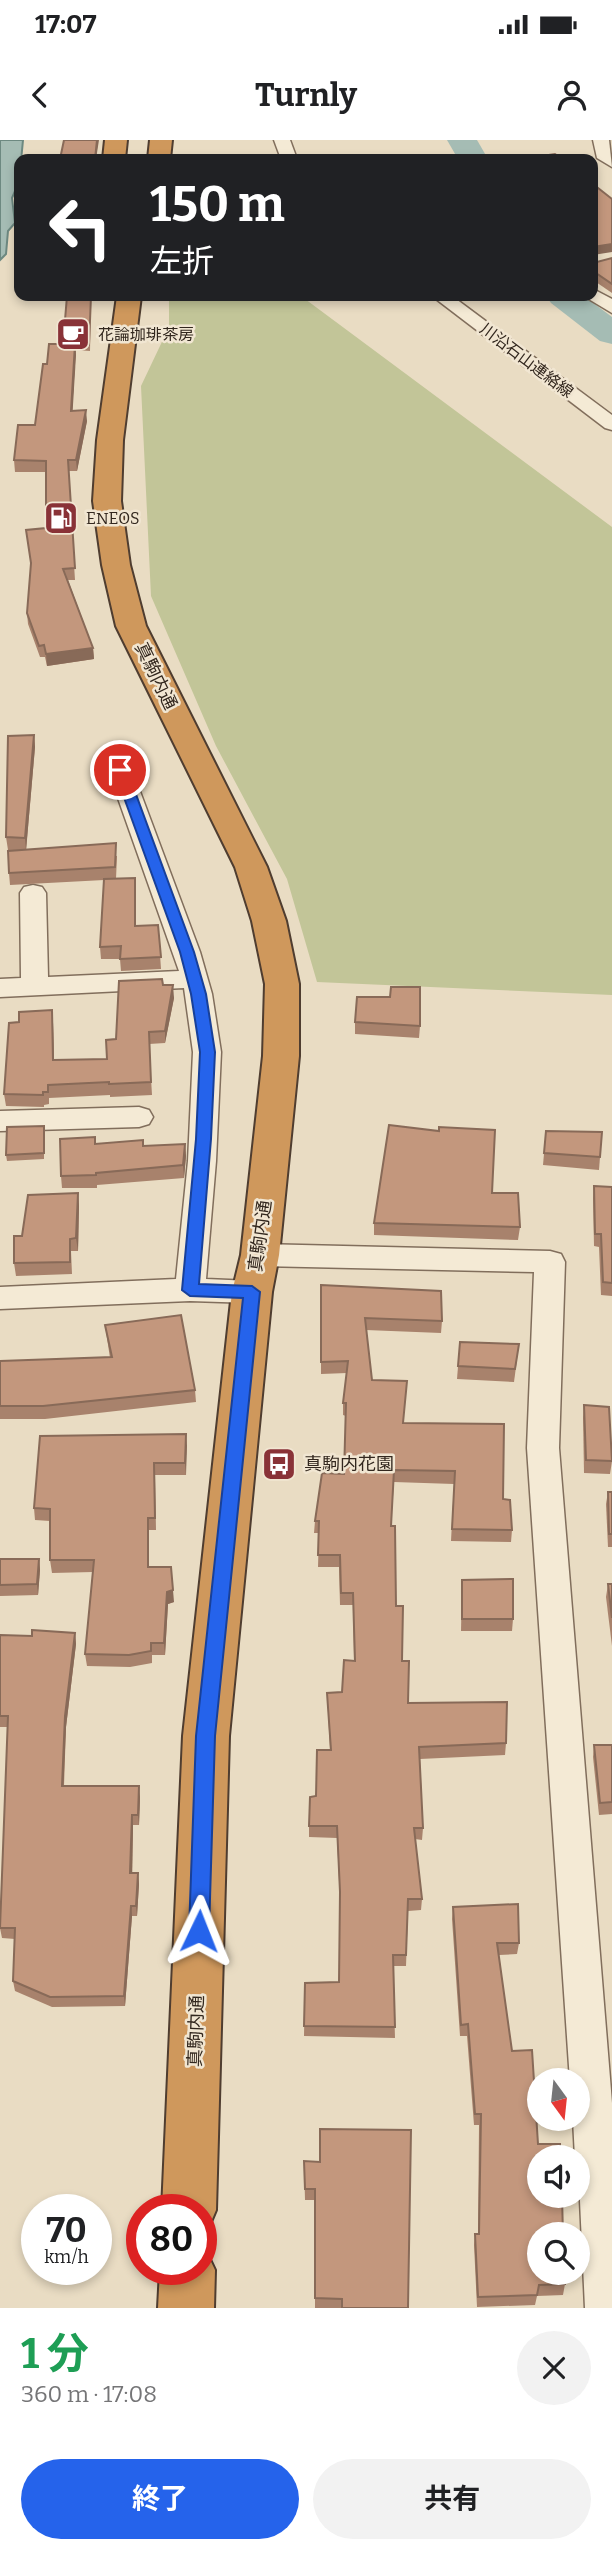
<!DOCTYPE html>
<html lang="ja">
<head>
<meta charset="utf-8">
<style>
  :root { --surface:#fff; --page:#f2f2f2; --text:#202124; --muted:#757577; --accent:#2563eb }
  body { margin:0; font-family:Bitter,"Noto Sans JP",serif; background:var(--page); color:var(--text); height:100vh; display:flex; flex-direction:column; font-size:26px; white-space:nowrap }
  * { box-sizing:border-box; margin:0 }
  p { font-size:23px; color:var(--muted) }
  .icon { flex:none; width:38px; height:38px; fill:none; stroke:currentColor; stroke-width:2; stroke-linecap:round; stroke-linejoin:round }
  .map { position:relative; height:2168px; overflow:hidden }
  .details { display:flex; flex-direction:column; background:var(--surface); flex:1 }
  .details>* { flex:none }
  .banner { position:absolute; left:14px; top:14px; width:584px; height:147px; border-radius:14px; box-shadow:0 4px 10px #0003; background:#202124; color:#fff; overflow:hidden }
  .needle { width:46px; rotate:165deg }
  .buttons { position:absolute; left:527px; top:1928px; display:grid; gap:14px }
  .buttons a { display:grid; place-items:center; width:63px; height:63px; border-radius:50%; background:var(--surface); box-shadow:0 4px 10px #0003; font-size:35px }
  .speed { position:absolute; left:21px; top:2054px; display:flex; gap:14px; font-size:35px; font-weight:700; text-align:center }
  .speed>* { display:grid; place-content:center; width:91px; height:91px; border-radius:50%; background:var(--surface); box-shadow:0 4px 10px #0003; line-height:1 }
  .speed small { font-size:18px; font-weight:400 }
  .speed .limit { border:10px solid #d22; background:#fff; color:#111 }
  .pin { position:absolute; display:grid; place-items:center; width:60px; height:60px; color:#fff; margin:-30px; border:4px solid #fff; border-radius:50%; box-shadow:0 2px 7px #0007 }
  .me { position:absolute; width:77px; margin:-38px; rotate:2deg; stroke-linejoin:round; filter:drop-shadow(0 0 5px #0008) }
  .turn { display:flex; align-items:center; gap:24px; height:147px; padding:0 21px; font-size:32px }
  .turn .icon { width:91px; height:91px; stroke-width:2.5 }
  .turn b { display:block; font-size:49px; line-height:60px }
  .round { display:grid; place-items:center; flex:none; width:74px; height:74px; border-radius:37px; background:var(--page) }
  .head { display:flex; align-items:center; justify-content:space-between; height:119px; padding:0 21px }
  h1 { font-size:42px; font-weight:700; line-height:52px; color:#1e9e55 }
  .cta { display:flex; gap:14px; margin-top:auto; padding:14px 21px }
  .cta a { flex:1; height:80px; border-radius:42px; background:var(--accent); color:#fff; font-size:28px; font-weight:700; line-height:80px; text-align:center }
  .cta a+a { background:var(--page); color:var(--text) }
  .status { display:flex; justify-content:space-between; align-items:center; height:49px; padding:0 35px; background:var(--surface); direction:ltr }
  .status svg { height:19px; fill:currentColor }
  header { display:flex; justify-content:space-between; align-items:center; height:91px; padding:0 21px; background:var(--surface); font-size:32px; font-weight:700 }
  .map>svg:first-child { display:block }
</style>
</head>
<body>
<div class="status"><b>17:07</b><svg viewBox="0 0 49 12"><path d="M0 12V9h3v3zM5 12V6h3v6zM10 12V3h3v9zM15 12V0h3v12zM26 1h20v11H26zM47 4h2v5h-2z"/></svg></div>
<header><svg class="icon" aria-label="back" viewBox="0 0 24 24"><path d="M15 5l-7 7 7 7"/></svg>Turnly<svg class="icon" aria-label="person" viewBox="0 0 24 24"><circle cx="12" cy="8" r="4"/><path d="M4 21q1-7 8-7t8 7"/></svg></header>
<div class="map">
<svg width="612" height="2168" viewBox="0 0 612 2168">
  <rect width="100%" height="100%" fill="#e9dcc3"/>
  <path fill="#c2c598" d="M169 156H301L612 387V855L317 842 287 739 216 606 151 456 141 246 169 187Z"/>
  <path fill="#a5bcb4" stroke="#6d8981" stroke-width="2" d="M0 0H23L19 42 12 58 15 83 8 91 6 114 0 120Z"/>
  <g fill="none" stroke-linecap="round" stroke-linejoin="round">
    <g fill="#a5bcb4" fill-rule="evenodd">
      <path d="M447 0H477L488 19H458Z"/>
      <path d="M546 156H584L612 177V204L600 201 551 163Z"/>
    </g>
    <g stroke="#816e5c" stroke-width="3">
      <g id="minor">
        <path d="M274 0H290L297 19H281Z"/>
        <path d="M593 0H609L612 27 597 18Z"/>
        <path d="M593 149 612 159V173L587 158 585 156H593Z"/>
        <path d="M432 156H452L612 275V290L605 288Z"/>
        <path d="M120 623 129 625 132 630 200 812 212 854 221 912 216 1021 206 1139 252 1141 263 1144 267 1152 263 1160 252 1163 190 1161 0 1169V1147L176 1139 188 1021 193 912 184 848 0 857V839L21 838 20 753 24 747 33 745 42 747 46 753 48 837 179 831 108 630 111 625Z"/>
        <path d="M139 967 149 970 153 977 149 984 139 987 0 991V971Z"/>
        <path d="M260 1104 550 1111 561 1114 565 1122 559 1308 612 1963V2168H585L578 2018H575L573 1979H578V1941H570L527 1308 534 1132 260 1126 249 1123 245 1115 249 1107Z"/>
      </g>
    </g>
    <g stroke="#4f3d30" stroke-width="4">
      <g id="highway">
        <path d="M105 0H127L125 19H103Z"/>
        <path d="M150 0H172L170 19H148Z"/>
        <path d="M117 156H141L123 300 121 361 130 425 146 486 267 727 286 781 299 844V916L279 1115 272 1152 229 1596 216 2070 208 2089 201 2092V2070H162L183 1596 232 1152 241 1115 263 916 265 844 252 781 235 727 116 486 102 425 93 361 97 300Z"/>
        <path d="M201 2108 206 2111 215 2130 214 2168H158L160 2130H201Z"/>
      </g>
    </g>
    <use href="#minor" fill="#f4ead5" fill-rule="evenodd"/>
    <use href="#highway" fill="#cf985c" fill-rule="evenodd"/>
  </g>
  <g fill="#a8826c">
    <path d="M612 118V153L593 140V123Z"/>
    <path d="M91 156 90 211 76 210 72 271 87 281 77 331H68L75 440H68L93 508 94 519 47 526 45 517H40L28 484 27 473 31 426 26 390 46 388V332H15L14 320 35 285 47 224 63 204Z"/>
    <path d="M34 595 35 607 26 710 117 716 116 739 136 750V786L158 785 161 829 121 831 120 819H101L100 807 104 740 10 745 9 733 22 710H8L6 697Z"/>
    <path d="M163 845 174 858 165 903 149 904 152 955 110 957V955L49 958V964L44 965V967L6 966 4 954 53 882 54 920 107 919 116 899Z"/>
    <path d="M355 882 420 886 419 898 355 894Z"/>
    <path d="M44 986V1019L7 1021 6 1015Z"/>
    <path d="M439 991 520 1087 518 1100 374 1095V1083Z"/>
    <path d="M546 991 600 1017 599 1030 543 1025Z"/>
    <path d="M96 1004 144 1006 185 1004 186 1016 184 1038 97 1045V1048H62L61 1036Z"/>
    <path d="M594 1046 612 1047V1156L601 1155 599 1107 594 1106 593 1058Z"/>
    <path d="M78 1053 79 1066 78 1111H71L72 1134 16 1136 14 1123 22 1096Z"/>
    <path d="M321 1145 442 1181 441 1193 366 1190 372 1240 406 1253 403 1283 503 1359 512 1390 511 1402 451 1401 454 1344 394 1342 391 1386 396 1466 408 1563 506 1603 505 1615 420 1619 423 1688 422 1700 415 1699 422 1759 421 1770 408 1771 406 1826H393L395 1898 304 1896 305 1843 339 1842 340 1763 337 1698 309 1697V1686L330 1610 327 1553 342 1552 354 1521 353 1465H340L339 1427H318L319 1393H314L315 1381 344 1334 346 1276 343 1275V1263L347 1233 321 1234Z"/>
    <path d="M105 1185 195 1250 196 1262 45 1279H0V1221L110 1218Z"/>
    <path d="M460 1202 519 1204 514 1242 457 1239Z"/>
    <path d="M584 1265 612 1321 610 1334 584 1333 583 1278Z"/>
    <path d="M186 1294V1335H155L156 1390H149V1427L174 1462 168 1464 165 1515H152V1523L130 1527 87 1526 85 1514 93 1432 52 1433 50 1420V1381L35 1380 34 1368Z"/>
    <path d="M608 1352H612V1407H608L606 1364Z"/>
    <path d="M0 1419H39L40 1430 38 1455 0 1456Z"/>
    <path d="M462 1440 513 1479 512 1491H461Z"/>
    <path d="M608 1444H612V1506L606 1457Z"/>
    <path d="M75 1493 76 1504 66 1587 64 1646 140 1657 139 1685H133L132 1733H138L139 1744 137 1776H132L125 1866 52 1867 15 1851 13 1841 15 1799 2 1798 0 1788 8 1587H0V1495L32 1496Z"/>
    <path d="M594 1605H612V1674L599 1675 593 1617Z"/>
    <path d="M453 1767 519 1803 517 1814 499 1815 512 1911 538 2004 565 2144 563 2155 537 2156 535 2165 477 2167 474 2105 475 2094H478L479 1985H474L467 1896H460L452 1779Z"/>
    <path d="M304 2021 408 2168H315V2060H305Z"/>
  </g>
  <g fill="#886a58">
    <path d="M97 0H99L96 19H95Z"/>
    <path d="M612 104V112L593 115V107Z"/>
    <path d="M75 204 76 215 72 282 71 271Z"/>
    <path d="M86 270 87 281 77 331 76 320Z"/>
    <path d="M93 508 94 519 47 526 46 514Z"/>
    <path d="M34 595 35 607 26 711 25 698Z"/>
    <path d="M173 845 174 858 165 903V891Z"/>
    <path d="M52 870 53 882 54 932 53 920Z"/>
    <path d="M185 1004 186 1016 184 1038 183 1025Z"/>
    <path d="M78 1053 79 1066 78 1111 76 1098Z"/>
    <path d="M186 1294 187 1306 186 1335 185 1323Z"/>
    <path d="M39 1419 40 1430 38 1455 37 1444Z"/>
    <path d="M173 1450 174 1462 168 1464 165 1515 164 1503 167 1452Z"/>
    <path d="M75 1493 76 1504 66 1587 63 1656 62 1646 65 1576Z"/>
    <path d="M139 1646 140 1657 139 1685 138 1675Z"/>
    <path d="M132 1675 133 1685 132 1744 130 1733Z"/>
    <path d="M138 1733 139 1744 137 1776 136 1766Z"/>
    <path d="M131 1766 132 1776 125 1866 124 1856Z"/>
  </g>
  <g fill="#c3977d" stroke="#886a58" stroke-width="2">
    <path d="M64 0H97L95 19H60Z"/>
    <path d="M555 14 563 19H521Z"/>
    <path d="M593 44 612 59V104L593 107Z"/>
    <path d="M612 118V144L593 131V123Z"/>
    <path d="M67 156H91L89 205 63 204Z"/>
    <path d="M49 204H75L71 271 86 270 76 320H68L75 428 63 429 93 508 46 514 44 505 39 506 27 473 31 423 26 390 46 388V321L14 320 18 285H35L43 224H47Z"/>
    <path d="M34 595 25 698 6 697 8 596Z"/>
    <path d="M116 703 115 727 9 733 8 711Z"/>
    <path d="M135 738V786L158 785 161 817 120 819 121 806 100 807 104 739Z"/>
    <path d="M162 839 163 845H173L165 891 149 892 151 942 109 944V942L48 945V952H43V955L4 954 9 883 19 882V872L52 870 53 920 107 919 106 900 116 899 119 841Z"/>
    <path d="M391 847H420V886L355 882 357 857H390Z"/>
    <path d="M389 985 439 991V987L495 990 492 1053H518L520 1087 374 1083Z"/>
    <path d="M44 986V1013L6 1015 7 987Z"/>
    <path d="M546 991 602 992 600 1017 544 1013Z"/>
    <path d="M95 997V1004L143 1000V1006L185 1004 183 1025 96 1033V1035L61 1036 60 999Z"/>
    <path d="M594 1046 612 1047V1143L603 1142 601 1094H595Z"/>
    <path d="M78 1053 76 1098 70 1099V1122L14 1123V1096H22L28 1055Z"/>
    <path d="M321 1145 441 1151 442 1181 365 1178 372 1240 407 1241 403 1283 504 1284 503 1359 510 1360 512 1390 452 1389 455 1331 394 1330 391 1386H395L396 1466H403L402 1521H409L408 1563 507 1562 506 1603 419 1607 423 1688H414L422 1759H408L406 1815H393L395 1887 304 1886 305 1843 339 1842 340 1752 337 1686H309L310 1657 316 1656 317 1610H331L327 1553 342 1552 344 1520 355 1521 353 1453H341L340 1415H318L319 1381H315L322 1333 344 1334 346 1263H343L348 1221 321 1222Z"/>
    <path d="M181 1175 195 1250 43 1266H0V1221L112 1217 105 1185Z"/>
    <path d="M460 1202 519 1204 515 1229 458 1226Z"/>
    <path d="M584 1265 609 1267 612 1321 586 1320Z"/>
    <path d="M186 1294 185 1323H154L155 1378H148V1427H171L173 1450 167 1452 164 1503H151V1511L129 1515 85 1514 94 1420H50V1369L34 1368 40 1296Z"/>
    <path d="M608 1352H612V1394H609Z"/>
    <path d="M0 1419H39L37 1444 0 1445Z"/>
    <path d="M513 1439V1479H462V1440Z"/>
    <path d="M608 1444H612V1478Z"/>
    <path d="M32 1490 75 1493 65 1576 62 1646H139L138 1675H132L130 1733H138L136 1766H131L124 1856 50 1857 13 1841 15 1788H0L8 1576H0V1495L32 1496Z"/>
    <path d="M594 1605H612V1662L600 1663Z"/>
    <path d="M518 1764 519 1803H497L512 1911 532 1910 538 2004H560V2018H539V2056H562L563 2095H539V2133H564L565 2144 539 2145 537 2155 478 2157 475 2094H479L481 1974H475L468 1884 461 1885 453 1767Z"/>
    <path d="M320 1989 411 1990 408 2168H342V2159L315 2158V2049H305L304 2021 320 2022Z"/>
  </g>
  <path fill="#2563eb" stroke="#184099" stroke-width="2" d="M120 626 127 630 194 812 206 854 215 912 211 999 199 1144 252 1146 260 1152 215 1596 209 1791 206 1798 199 1801 192 1798 189 1791 196 1596 243 1158 190 1156 182 1150 196 999 200 912 191 854 180 812 114 630Z"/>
  <defs>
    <g id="cafe-square" transform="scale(1.75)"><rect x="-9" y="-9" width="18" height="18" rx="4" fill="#893237" stroke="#f1e6d2"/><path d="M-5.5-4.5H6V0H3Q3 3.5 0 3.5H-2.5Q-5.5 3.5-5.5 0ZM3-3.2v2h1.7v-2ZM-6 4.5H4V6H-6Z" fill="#fff"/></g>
    <g id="fuel-square" transform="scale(1.75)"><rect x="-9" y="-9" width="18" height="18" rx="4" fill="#893237" stroke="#f1e6d2"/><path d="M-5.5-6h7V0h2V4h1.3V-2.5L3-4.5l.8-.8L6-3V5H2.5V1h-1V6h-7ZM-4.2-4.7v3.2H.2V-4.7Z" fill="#fff"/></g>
    <g id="bus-square" transform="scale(1.75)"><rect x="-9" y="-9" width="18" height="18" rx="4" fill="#893237" stroke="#f1e6d2"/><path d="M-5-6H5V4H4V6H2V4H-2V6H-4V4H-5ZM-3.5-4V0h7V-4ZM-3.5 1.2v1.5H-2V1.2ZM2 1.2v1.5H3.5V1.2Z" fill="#fff"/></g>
  </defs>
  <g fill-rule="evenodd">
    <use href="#cafe-square" x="73" y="194"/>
    <use href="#fuel-square" x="61" y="378"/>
    <use href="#bus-square" x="279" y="1324"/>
  </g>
  <g text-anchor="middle" stroke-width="5" stroke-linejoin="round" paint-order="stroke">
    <g font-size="16" fill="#32271e" stroke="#f1e6d2" text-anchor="start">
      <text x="98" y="200">花論珈琲茶房</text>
      <text x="86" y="384">ENEOS</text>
    </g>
    <g font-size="16" fill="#32271e" stroke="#f1e6d2">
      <text transform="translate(527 220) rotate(37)" y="6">川沿石山連絡線</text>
    </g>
    <g font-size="18" fill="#32271e" stroke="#f1e6d2">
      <text transform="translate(156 536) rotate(64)" y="6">真駒内通</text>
      <text transform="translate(260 1096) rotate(-82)" y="6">真駒内通</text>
      <text transform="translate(196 1891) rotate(-88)" y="6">真駒内通</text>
    </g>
    <g font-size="18" fill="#32271e" stroke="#f1e6d2" text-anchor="start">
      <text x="304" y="1330">真駒内花園</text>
    </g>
  </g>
</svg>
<div class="buttons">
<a><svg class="needle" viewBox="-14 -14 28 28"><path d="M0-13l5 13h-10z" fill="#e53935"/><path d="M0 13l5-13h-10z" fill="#757577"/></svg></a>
<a><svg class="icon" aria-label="sound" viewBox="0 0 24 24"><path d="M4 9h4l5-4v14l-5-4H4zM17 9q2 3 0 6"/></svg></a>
<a><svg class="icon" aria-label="search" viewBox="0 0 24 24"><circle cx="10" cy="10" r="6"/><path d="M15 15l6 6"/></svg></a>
</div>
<div class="speed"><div>70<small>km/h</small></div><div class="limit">80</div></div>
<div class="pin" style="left:120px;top:630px;background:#d93025"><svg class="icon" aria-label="arrive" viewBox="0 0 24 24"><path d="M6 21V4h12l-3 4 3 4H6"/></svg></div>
<svg class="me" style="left:199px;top:1791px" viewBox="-20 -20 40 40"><path d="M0-17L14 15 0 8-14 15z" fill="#2563eb" stroke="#fff" stroke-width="4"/></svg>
<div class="banner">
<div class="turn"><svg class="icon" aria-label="left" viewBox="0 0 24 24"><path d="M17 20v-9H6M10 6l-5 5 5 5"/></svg><div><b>150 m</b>左折</div></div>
</div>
</div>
<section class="details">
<div class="head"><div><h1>1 分</h1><p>360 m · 17:08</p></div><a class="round"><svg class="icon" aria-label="close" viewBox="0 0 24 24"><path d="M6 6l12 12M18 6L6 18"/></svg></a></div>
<div class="cta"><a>終了</a><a>共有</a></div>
</section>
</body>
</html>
